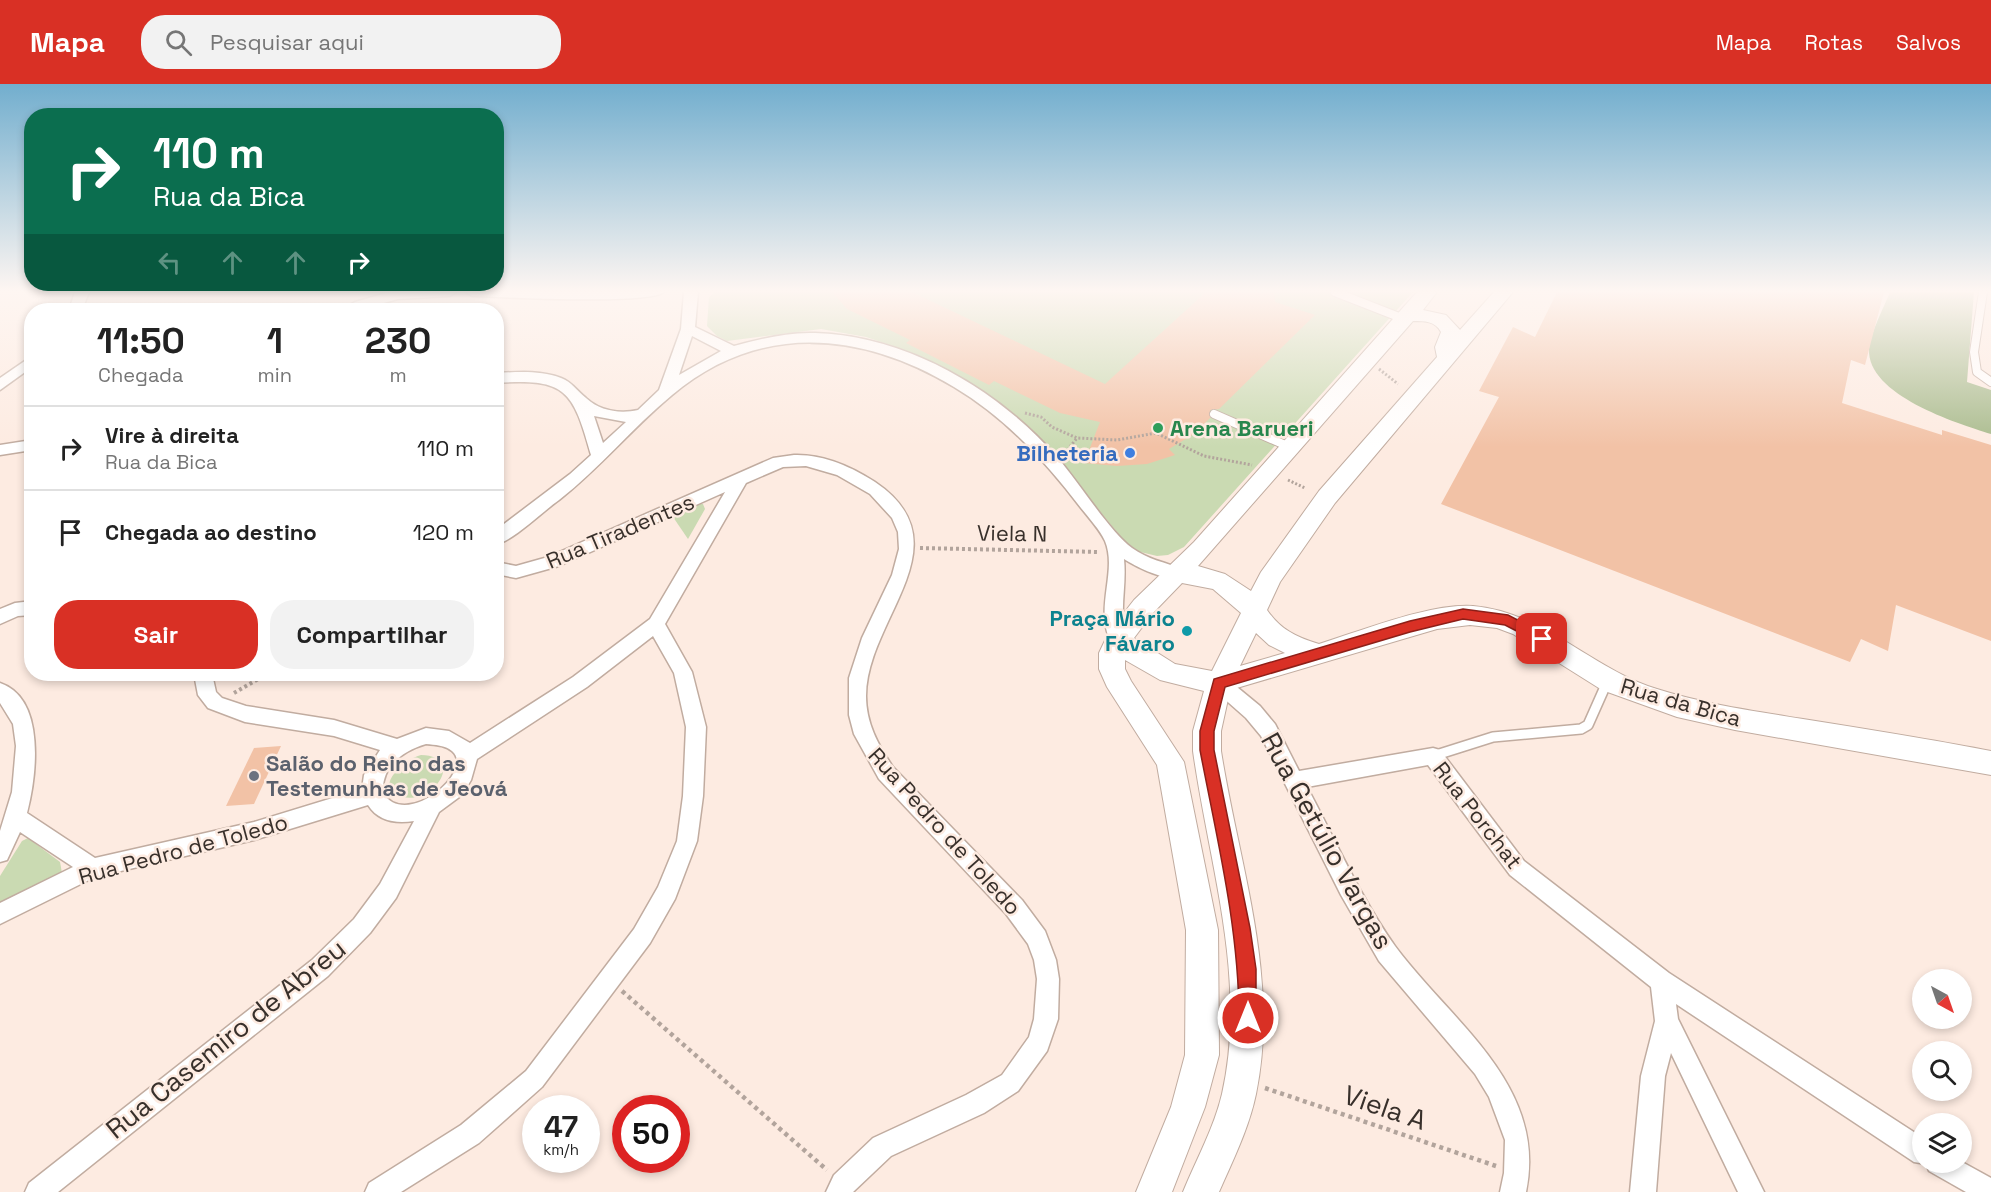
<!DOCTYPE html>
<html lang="pt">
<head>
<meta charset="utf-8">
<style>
  :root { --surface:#fff; --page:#f2f2f2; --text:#222; --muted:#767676; --line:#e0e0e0; --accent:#d93025 }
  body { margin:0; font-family:"Space Grotesk",sans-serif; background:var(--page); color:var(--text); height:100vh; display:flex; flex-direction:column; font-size:22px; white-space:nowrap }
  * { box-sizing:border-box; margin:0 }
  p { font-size:20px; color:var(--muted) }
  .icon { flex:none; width:33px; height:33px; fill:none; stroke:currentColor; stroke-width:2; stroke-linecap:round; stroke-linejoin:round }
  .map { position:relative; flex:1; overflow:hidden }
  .details { position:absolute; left:24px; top:219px; width:480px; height:378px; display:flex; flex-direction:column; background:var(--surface); border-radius:24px; box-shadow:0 3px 9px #0003 }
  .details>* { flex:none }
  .top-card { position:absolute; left:24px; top:24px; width:480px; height:183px; border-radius:24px; box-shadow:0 3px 9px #0003; background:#0b6e4f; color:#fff; overflow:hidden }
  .needle { width:39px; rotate:140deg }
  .tools { position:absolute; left:1912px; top:885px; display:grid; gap:12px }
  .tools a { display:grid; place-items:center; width:60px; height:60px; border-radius:50%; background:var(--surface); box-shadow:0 3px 9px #0003; font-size:30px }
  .speed { position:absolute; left:522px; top:1011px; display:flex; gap:12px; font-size:30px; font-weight:700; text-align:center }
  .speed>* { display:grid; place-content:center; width:78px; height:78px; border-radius:50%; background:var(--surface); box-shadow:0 3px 9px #0003; line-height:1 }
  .speed small { font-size:15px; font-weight:400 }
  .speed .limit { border:9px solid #d22; background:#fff; color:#111 }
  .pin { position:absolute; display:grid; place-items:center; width:51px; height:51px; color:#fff; margin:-26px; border-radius:12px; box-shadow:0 3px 9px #0006 }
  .me { position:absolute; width:66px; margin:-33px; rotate:0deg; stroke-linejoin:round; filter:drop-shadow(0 0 4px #0008) }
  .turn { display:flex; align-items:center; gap:21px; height:126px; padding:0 30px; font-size:27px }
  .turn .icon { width:78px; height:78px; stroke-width:2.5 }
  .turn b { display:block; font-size:42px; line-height:51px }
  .lanes { display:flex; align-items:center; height:57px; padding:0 30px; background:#0003; justify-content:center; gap:30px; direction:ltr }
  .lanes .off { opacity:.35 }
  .eta { display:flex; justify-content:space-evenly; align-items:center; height:102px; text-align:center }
  .eta b { font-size:36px; font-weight:600; line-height:42px }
  .action { display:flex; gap:12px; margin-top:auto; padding:12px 30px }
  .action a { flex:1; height:69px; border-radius:24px; background:var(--accent); color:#fff; font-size:24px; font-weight:600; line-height:69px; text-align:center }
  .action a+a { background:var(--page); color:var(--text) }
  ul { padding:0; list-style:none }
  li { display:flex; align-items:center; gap:18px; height:84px; padding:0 30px; border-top:2px solid var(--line) }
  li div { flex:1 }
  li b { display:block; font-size:22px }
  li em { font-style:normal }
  header { display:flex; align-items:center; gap:36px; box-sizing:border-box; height:84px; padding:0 30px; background:var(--accent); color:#fff }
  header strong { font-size:28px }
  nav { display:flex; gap:33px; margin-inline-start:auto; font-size:21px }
  .search { width:420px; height:54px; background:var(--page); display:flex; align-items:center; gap:15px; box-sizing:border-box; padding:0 21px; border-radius:24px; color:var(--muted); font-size:22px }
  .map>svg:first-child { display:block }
</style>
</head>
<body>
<header>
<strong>Mapa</strong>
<div class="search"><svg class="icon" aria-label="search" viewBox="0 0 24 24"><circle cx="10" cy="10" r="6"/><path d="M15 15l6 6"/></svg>Pesquisar aqui</div>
<nav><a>Mapa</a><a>Rotas</a><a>Salvos</a></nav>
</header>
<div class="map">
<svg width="1991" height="1108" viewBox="0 0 1991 1108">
  <rect width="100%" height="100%" fill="#fdebe1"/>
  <g fill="#cadab2">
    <path d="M715 208H1413L1184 463 1168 471 1157 472 1132 466 1054 373 909 269 893 262 866 253 821 245 727 257 717 252 707 242 709 213Z"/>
    <path d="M697 420H703L705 425 688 455 673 433Z"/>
    <path d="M421 671C466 672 434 720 403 713 370 706 404 675 421 671Z"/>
    <path d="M28 754 60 778 62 789 0 821V792L22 757Z"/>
  </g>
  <path fill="#a9bb8d" d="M1890 208H1974L1967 298 1991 306V350C1956 339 1867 311 1869 265 1870 250 1884 223 1890 208Z"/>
  <g fill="#f2c2a6">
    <path d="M832 208H912L1105 300 1206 208H1274L1275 218 1315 231 1219 325 1210 326V334L1194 350 1169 365 1175 371 1147 380 1117 382 1084 379 1100 338 1060 329 994 297 989 301 906 259 910 256 847 225Z"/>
    <path d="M1557 208H1884L1865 281 1851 276 1842 319 1942 351V346L1991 361V557L1896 521 1888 567 1861 555 1850 578 1441 420 1499 313 1479 307 1513 243 1535 253Z"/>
    <path d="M281 662 254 720 226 722 254 664Z"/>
  </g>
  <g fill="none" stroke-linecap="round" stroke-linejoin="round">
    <g stroke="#c1aca0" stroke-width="10">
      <g id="lane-far1">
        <path d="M1335 208 1404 235"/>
        <path d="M1983 208 1974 268 1977 288 1991 298"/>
        <path d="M1214 330 1292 364"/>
      </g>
    </g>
    <g stroke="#c1aca0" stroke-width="12">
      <path id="lane" d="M1433 672 1493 653 1581 645 1588 641 1608 596"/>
    </g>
    <g stroke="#c1aca0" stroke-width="3">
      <g id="street">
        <path d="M75 208H89L82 226H69Z"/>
        <path d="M390 208H456L450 212 398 215 358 226H341L355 218Z"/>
        <path d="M466 208H664C650 221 501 213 472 212Z"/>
        <path d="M684 208H698L695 243 734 262C761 255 787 248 815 249 907 252 997 305 1057 373 1078 397 1109 447 1132 464 1147 475 1166 479 1183 485L1186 489 1183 493C1167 498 1138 484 1124 475 1127 505 1118 525 1127 555L1124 560H1112C1093 526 1118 488 1105 457 1100 446 1089 434 1081 424 1045 377 1006 334 954 303 861 247 759 238 672 311 632 344 600 384 559 416 542 428 515 455 496 461V446L570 390 591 371C573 306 566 294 496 299V289C518 288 540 286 561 294 572 298 577 307 586 314 600 327 620 330 638 326L659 306 681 245ZM692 252 721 267 679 291ZM594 332 626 338 603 359Z"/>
        <path d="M32 272V283L0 306V294Z"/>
        <path d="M32 356V366L0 371V361Z"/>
        <path d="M794 371C823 370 852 383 875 398 967 460 866 535 866 612 866 639 878 661 893 683L1022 816 1045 847 1056 876 1059 895 1058 935 1047 967 1018 1007 984 1029 891 1072 853 1108H826L834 1091 873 1054 966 1011 1002 991 1029 953 1034 935 1037 895 1034 876 1028 860 1006 830 879 695 854 650 849 631V594L862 554 892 491 899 465 898 448 892 434 870 410 837 391 806 382 783 383 746 399 665 540 692 588 706 643 703 712 697 757 675 815 650 859 542 1003 479 1059 401 1108H365L369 1099 461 1041 526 987 634 845 658 803 677 757 683 712 686 643 674 589 653 552 587 603 477 675 471 696 462 711 439 728 396 814 370 849 328 892 58 1108H25L29 1099 312 876 354 835 380 800 414 737C396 740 378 737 368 721L254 756 95 793 0 840V819L73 783 20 748 7 776 0 778V747L12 708 16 662 13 640 0 619V599C47 615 36 694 27 729L95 774 254 738 362 705 364 691 380 666 334 652 245 638 208 624 198 611 194 590H212L216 608 222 614 246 622 334 636 397 655 426 644 449 647 470 659 573 593 650 535 725 408 559 482 516 494 496 490V478L516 482 548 473 773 374ZM426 660C435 661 445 661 452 667 476 687 406 746 383 709 381 683 402 667 426 660Z"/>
        <path d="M32 517V531L18 532 0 540V525L15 519Z"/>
        <path d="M1219 592 1226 594 1260 622 1275 640 1299 687 1433 664 1440 666 1524 777 1669 889 1923 1054V1078H1962L1991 1094V1108H1966L1929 1087 1926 1080 1914 1078 1676 920 1678 935 1764 1108H1738L1671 969 1665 992 1656 1108H1630L1641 992 1655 937 1651 903 1510 791 1428 681 1307 703C1335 755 1360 813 1395 862 1451 938 1548 1001 1526 1108H1500L1504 1089 1505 1056 1489 1013 1475 990 1379 877 1341 811 1261 652 1246 634 1212 604 1210 599 1212 594Z"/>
      </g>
    </g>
    <g stroke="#c1aca0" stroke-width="2">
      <path id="secondary" d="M1417 208H1437L1423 226 1446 231 1460 246 1494 208H1513L1335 419 1280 498 1267 526C1281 546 1296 553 1319 560 1361 547 1430 519 1473 522 1544 528 1591 585 1657 605 1704 620 1754 627 1803 635 1866 645 1929 655 1991 667V691L1735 646 1677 633 1602 606 1513 550 1497 544 1470 541 1437 545 1230 606 1221 647V667C1239 781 1280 894 1256 1010 1249 1044 1233 1076 1219 1108H1183C1196 1076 1214 1044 1222 1010 1248 895 1209 781 1193 667V647L1204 607 1160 596 1125 576V585L1131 597 1184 678 1218 846 1219 971 1205 1023 1172 1108H1136L1171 1023 1185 971 1186 846 1157 681 1107 603 1099 585V569L1109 548 1134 516 1194 458ZM1413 237C1425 237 1435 237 1441 248L1435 263 1437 273 1319 407 1261 488 1251 507 1225 490 1198 482ZM1182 499 1213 505 1241 529 1212 587 1175 580 1134 554 1152 530ZM1256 549 1269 561 1285 569 1240 582Z"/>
    </g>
    <g stroke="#b2a49c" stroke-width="3" stroke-dasharray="2 2" stroke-linecap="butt">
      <path d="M1379 285 1398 300"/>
      <path d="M1025 329 1041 333 1052 343 1077 354 1117 356 1156 349 1204 372 1252 381"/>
      <path d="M1065 369 1077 354"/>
      <path d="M1288 396 1305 404"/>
    </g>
    <g stroke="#b2a49c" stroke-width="4" stroke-dasharray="3 3" stroke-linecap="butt">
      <path d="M920 464 1099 468"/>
      <path d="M234 609 267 590"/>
    </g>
    <g stroke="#b2a49c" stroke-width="4.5" stroke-dasharray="4 4" stroke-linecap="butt">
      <path d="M622 907 827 1086"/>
      <path d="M1265 1004 1496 1082"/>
    </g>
    <use href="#lane-far1" stroke="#fff" stroke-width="8"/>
    <use href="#lane" stroke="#fff" stroke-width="9"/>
    <use href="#street" fill="#fff" fill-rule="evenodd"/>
    <use href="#secondary" fill="#fff" fill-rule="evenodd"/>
  </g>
  <linearGradient id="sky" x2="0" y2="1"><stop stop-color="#72aece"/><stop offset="0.57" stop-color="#fef6f2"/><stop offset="1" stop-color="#fef6f2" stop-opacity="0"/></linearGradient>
  <rect width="1991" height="363" fill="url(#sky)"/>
  <path fill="#d93025" stroke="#8d1f18" stroke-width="1.5" d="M1463 525 1508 531 1547 551 1549 555 1542 560 1505 541 1463 535 1410 548 1225 603 1214 647V666L1250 844 1256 885V934L1254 941 1248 943 1241 941 1239 934C1239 844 1217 755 1200 666V647L1214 595 1410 537Z"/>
  <circle fill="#2e9e5b" stroke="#fdebe1" stroke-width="2" cx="1158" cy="344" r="6"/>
  <circle fill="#3f7fe0" stroke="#fdebe1" stroke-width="2" cx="1130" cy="369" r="6"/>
  <circle fill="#0f9aa8" stroke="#fdebe1" stroke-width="2" cx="1187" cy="547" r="6"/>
  <circle fill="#6b7280" stroke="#fdebe1" stroke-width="2" cx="254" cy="692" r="6"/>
  <g text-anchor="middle" stroke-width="5" stroke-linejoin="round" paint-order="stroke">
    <g font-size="22" font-weight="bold" fill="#27864d" stroke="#fdebe1" text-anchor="start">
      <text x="1170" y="352">Arena Barueri</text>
    </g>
    <g font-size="22" font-weight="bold" fill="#366cbe" stroke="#fdebe1" text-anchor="end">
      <text x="1118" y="377">Bilheteria</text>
    </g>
    <g font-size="22" fill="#38302b" stroke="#fdebe1">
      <text transform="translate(620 447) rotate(-23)" y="8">Rua Tiradentes</text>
      <text transform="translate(1012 449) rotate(1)" y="8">Viela N</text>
      <text transform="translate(1681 618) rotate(16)" y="8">Rua da Bica</text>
      <text transform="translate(1478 731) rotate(52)" y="8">Rua Porchat</text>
      <text transform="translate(945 747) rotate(48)" y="8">Rua Pedro de Toledo</text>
      <text transform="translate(183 765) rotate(-15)" y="8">Rua Pedro de Toledo</text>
    </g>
    <g font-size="22" font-weight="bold" fill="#0d838f" stroke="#fdebe1" text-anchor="end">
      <text x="1175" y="542">Praça Mário<tspan x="1175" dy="25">Fávaro</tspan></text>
    </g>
    <g font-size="22" font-weight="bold" fill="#5b616d" stroke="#fdebe1" text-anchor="start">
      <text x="266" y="687">Salão do Reino das<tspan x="266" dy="25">Testemunhas de Jeová</tspan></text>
    </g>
    <g font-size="27" fill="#38302b" stroke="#fdebe1">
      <text transform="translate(1327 757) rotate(61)" y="9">Rua Getúlio Vargas</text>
      <text transform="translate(226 955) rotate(-39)" y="9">Rua Casemiro de Abreu</text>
      <text transform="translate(1385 1024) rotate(19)" y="9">Viela A</text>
    </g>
  </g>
</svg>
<div class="tools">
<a><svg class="needle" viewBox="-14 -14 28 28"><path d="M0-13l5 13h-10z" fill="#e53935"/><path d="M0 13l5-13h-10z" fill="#767676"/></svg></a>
<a><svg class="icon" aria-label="search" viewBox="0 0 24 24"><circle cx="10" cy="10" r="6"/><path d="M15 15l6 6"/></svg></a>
<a><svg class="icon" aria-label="layers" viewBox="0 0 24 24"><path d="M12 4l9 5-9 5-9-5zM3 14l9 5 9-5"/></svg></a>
</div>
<div class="speed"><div>47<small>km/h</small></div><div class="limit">50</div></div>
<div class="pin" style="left:1542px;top:555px;background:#d93025"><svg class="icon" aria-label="arrive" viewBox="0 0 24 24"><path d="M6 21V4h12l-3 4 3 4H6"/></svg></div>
<svg class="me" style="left:1248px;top:934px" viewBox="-20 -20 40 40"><circle r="17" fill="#d93025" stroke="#fff" stroke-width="3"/><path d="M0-11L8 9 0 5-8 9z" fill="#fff"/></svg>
<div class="top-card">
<div class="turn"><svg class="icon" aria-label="right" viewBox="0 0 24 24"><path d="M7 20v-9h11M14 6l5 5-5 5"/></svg><div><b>110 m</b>Rua da Bica</div></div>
<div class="lanes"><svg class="icon off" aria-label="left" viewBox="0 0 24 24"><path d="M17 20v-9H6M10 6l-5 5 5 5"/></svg><svg class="icon off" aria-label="ahead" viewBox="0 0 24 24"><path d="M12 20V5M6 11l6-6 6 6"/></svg><svg class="icon off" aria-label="ahead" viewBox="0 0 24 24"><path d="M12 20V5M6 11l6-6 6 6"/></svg><svg class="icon" aria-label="right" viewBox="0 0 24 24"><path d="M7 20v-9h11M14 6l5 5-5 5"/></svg></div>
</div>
<section class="details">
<div class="eta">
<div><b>11:50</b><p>Chegada</p></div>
<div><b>1</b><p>min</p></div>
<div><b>230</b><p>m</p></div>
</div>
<ul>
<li><svg class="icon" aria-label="right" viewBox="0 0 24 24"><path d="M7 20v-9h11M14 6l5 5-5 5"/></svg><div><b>Vire à direita</b><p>Rua da Bica</p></div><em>110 m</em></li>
<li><svg class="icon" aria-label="arrive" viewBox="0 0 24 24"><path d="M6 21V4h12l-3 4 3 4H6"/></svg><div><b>Chegada ao destino</b></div><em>120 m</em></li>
</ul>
<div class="action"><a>Sair</a><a>Compartilhar</a></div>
</section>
</div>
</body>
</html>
